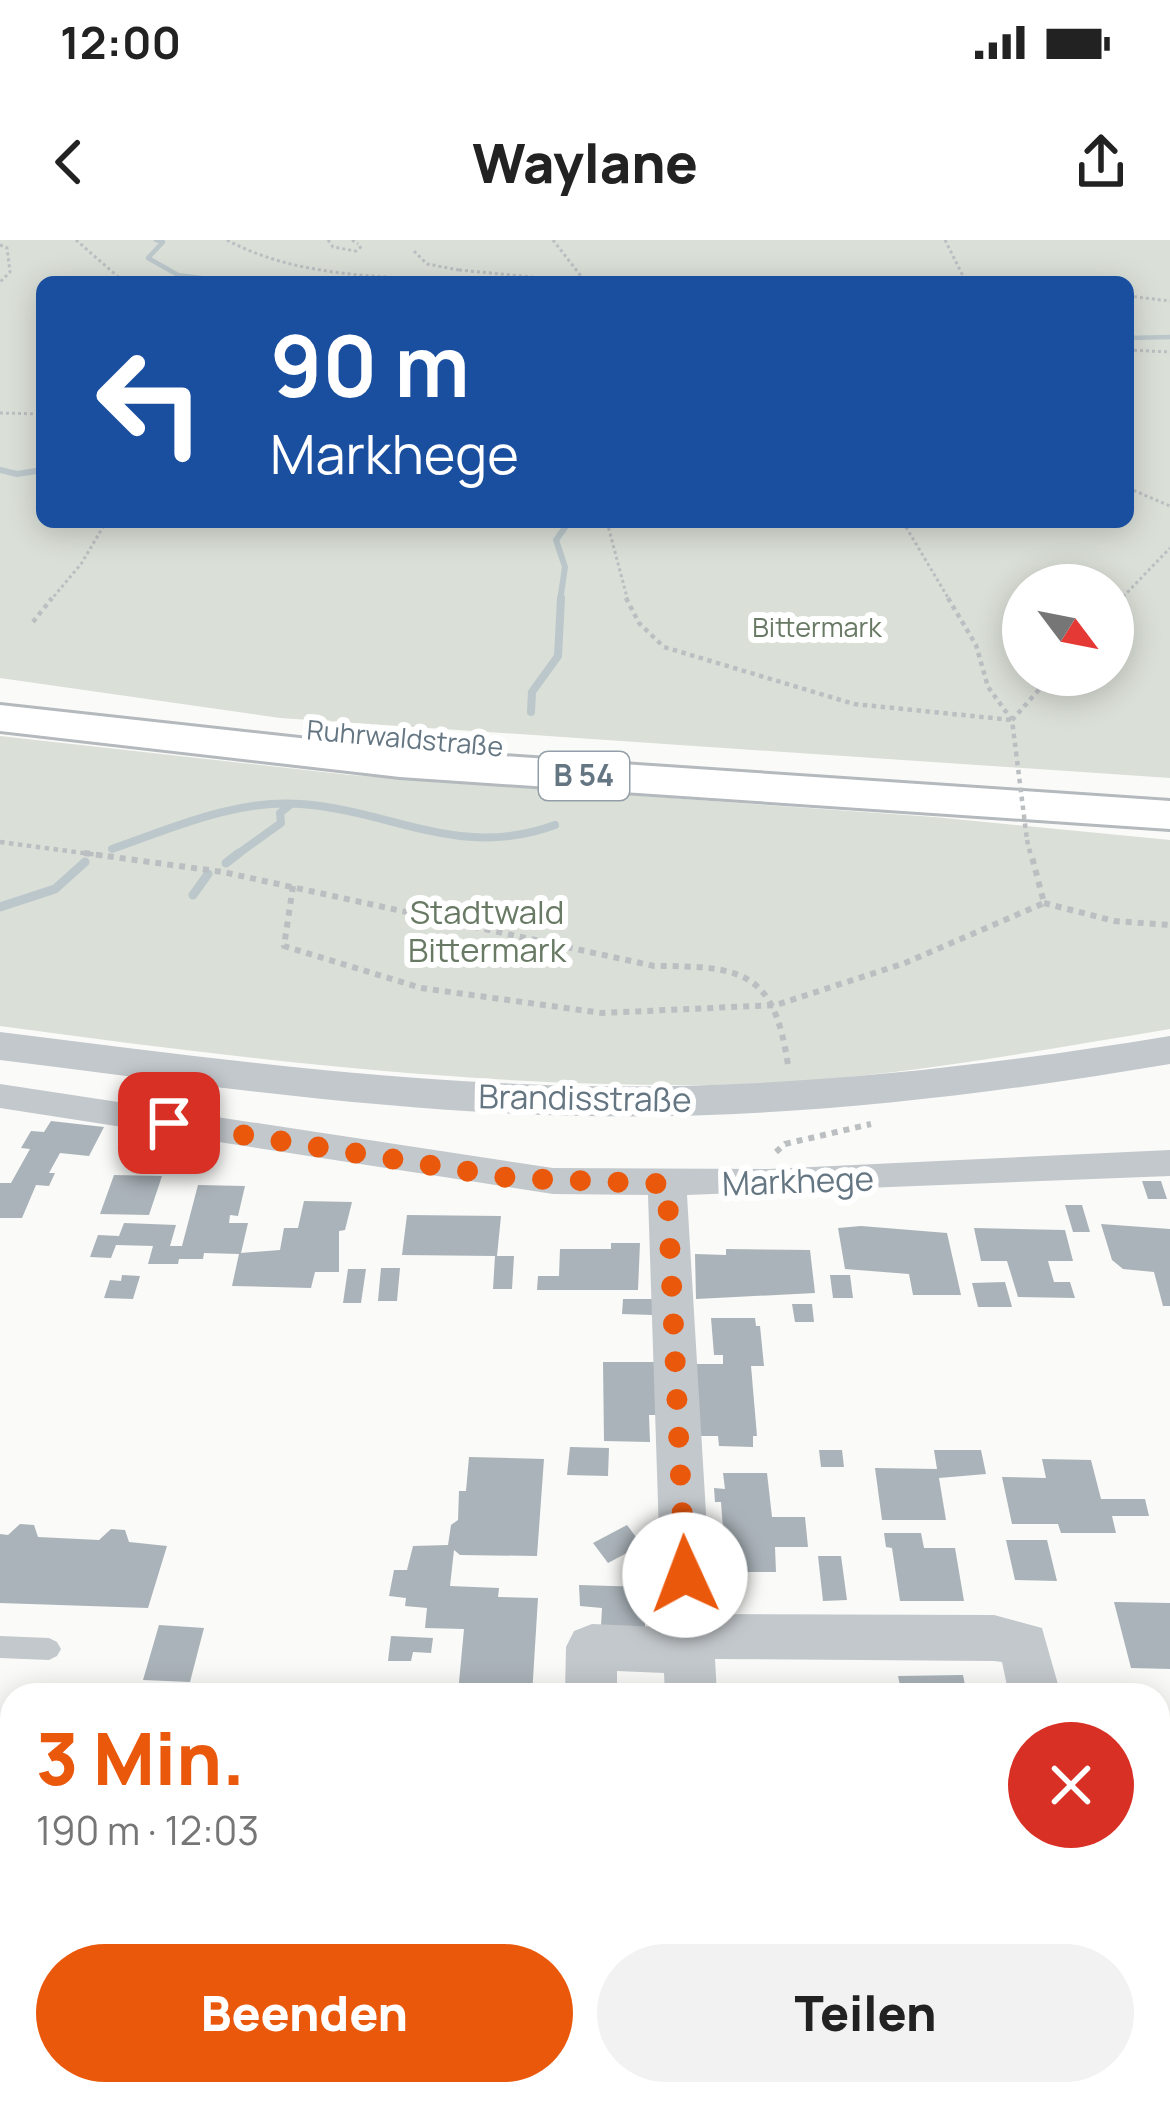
<!DOCTYPE html>
<html lang="de">
<head>
<meta charset="utf-8">
<style>
  :root { --surface:#fff; --page:#f2f2f2; --text:#222; --muted:#767676; --accent:#ea580c }
  body { margin:0; font-family:Manrope,sans-serif; background:var(--page); color:var(--text); height:100vh; display:flex; flex-direction:column; font-size:45px; white-space:nowrap }
  * { box-sizing:border-box; margin:0 }
  p { font-size:39px; color:var(--muted) }
  .icon { flex:none; width:66px; height:66px; fill:none; stroke:currentColor; stroke-width:2; stroke-linecap:round; stroke-linejoin:round }
  .map { position:relative; flex:1; overflow:hidden }
  .drawer { position:absolute; left:0px; top:1443px; width:1170px; height:423px; display:flex; flex-direction:column; background:var(--surface); border-radius:36px 36px 0 0; box-shadow:0 6px 30px #0003 }
  .drawer>* { flex:none }
  .banner { position:absolute; left:36px; top:36px; width:1098px; height:252px; border-radius:18px; box-shadow:0 6px 30px #0003; background:#1a4fa0; color:#fff; overflow:hidden }
  .needle { width:78px; rotate:122deg }
  .controls { position:absolute; left:1002px; top:324px; display:grid; gap:24px }
  .controls a { display:grid; place-items:center; width:132px; height:132px; border-radius:50%; background:var(--surface); box-shadow:0 6px 30px #0003; font-size:60px }
  .pin { position:absolute; display:grid; place-items:center; width:102px; height:102px; color:#fff; margin:-51px; border-radius:24px; box-shadow:0 6px 18px #0006 }
  .me { position:absolute; width:132px; margin:-66px; rotate:358deg; stroke-linejoin:round; filter:drop-shadow(0 0 9px #0008) }
  .turn { display:flex; align-items:center; gap:42px; height:252px; padding:0 36px; font-size:54px }
  .turn .icon { width:156px; height:156px; stroke-width:2.5 }
  .turn b { display:block; font-size:84px; line-height:102px }
  .round { display:grid; place-items:center; flex:none; width:126px; height:126px; border-radius:63px; background:var(--page) }
  .overview { display:flex; align-items:center; justify-content:space-between; height:204px; padding:0 36px }
  h1 { font-size:72px; font-weight:800; line-height:90px; color:var(--accent) }
  .action { display:flex; gap:24px; margin-top:auto; padding:24px 36px }
  .action a { flex:1; height:138px; border-radius:72px; background:var(--accent); color:#fff; font-size:48px; font-weight:800; line-height:138px; text-align:center }
  .action a+a { background:var(--page); color:var(--text) }
  .status { display:flex; justify-content:space-between; align-items:center; height:84px; padding:0 60px; background:var(--surface); direction:ltr }
  .status svg { height:33px; fill:currentColor }
  header { display:flex; justify-content:space-between; align-items:center; height:156px; padding:0 36px; background:var(--surface); font-size:54px; font-weight:800 }
  .map>svg:first-child { display:block }
</style>
</head>
<body>
<div class="status"><b>12:00</b><svg viewBox="0 0 49 12"><path d="M0 12V9h3v3zM5 12V6h3v6zM10 12V3h3v9zM15 12V0h3v12zM26 1h20v11H26zM47 4h2v5h-2z"/></svg></div>
<header><svg class="icon" aria-label="back" viewBox="0 0 24 24"><path d="M15 5l-7 7 7 7"/></svg>Waylane<svg class="icon" aria-label="share" viewBox="0 0 24 24"><path d="M12 15V3M7 8l5-5 5 5M5 13v7h14v-7"/></svg></header>
<div class="map">
<svg width="1170" height="1865" viewBox="0 0 1170 1865">
  <rect width="100%" height="100%" fill="#fafaf8"/>
  <g fill="#dadfd7" fill-rule="evenodd">
    <path d="M0 0H1170V538L280 478 0 438ZM42 42H1128V282H42ZM1113 345V435H1023V345Z"/>
    <path d="M0 496 350 535 934 577 1170 600V789C1018 814 863 844 709 845 471 847 235 818 0 786Z"/>
  </g>
  <g fill="none" stroke-linecap="round" stroke-linejoin="round">
    <g stroke="#bbc7cb" stroke-width="4.5">
      <path d="M156 0 163 2 148 18 178 35 231 42"/>
      <path d="M1128 98 1170 97"/>
    </g>
    <g stroke="#bbc7cb" stroke-width="6">
      <path d="M0 230 17 234 42 230"/>
      <path d="M560 361 565 327 556 300 569 282"/>
    </g>
    <g stroke="#bbc7cb" stroke-width="8">
      <path d="M531 472 532 452 558 416 561 358"/>
      <path d="M112 609C172 588 236 559 301 564 394 571 460 620 555 585"/>
      <path d="M235 616 281 583 280 573 290 565"/>
    </g>
    <g stroke="#bbc7cb" stroke-width="9">
      <path d="M226 623 239 613"/>
      <path d="M193 655 208 634"/>
      <path d="M0 667 55 649 85 622"/>
    </g>
  </g>
  <g fill="#aab3b9">
    <path d="M51 881 104 887 89 916 60 913 49 933H55L49 946 36 945 22 978H0V943H11L30 909 21 908 31 891 44 892Z"/>
    <path d="M114 935 162 936 149 975 100 974Z"/>
    <path d="M1142 941H1161L1167 959H1148Z"/>
    <path d="M198 945 245 946 238 976 230 975 229 983H248L241 1013 280 1010 284 988H298L304 961 352 962 345 990 339 991V1032H315L311 1048 232 1046 239 1014 204 1013 203 1019H179L178 1024H148L153 1006 116 1005 111 1018 90 1017 98 995 119 996 124 983 176 985 170 1006H182Z"/>
    <path d="M1065 965H1082L1090 992H1073Z"/>
    <path d="M407 975 501 976 497 1016H514L512 1049H493L495 1016 402 1015Z"/>
    <path d="M1101 984 1170 989V1066H1163L1154 1032 1123 1029 1112 1020Z"/>
    <path d="M861 986 947 993 961 1055H913L909 1034 845 1029 838 988Z"/>
    <path d="M974 988 1065 990 1073 1021H1048L1054 1042H1070L1075 1058 1018 1057 1007 1021H981Z"/>
    <path d="M611 1003H640L638 1050H537L538 1036H559L560 1009H611Z"/>
    <path d="M726 1009 810 1010 815 1053 696 1059 695 1014 726 1015Z"/>
    <path d="M381 1028H400L397 1061H378Z"/>
    <path d="M348 1029H366L361 1063H343Z"/>
    <path d="M122 1035 140 1036 133 1059 104 1058 110 1040 121 1041Z"/>
    <path d="M830 1035H850L853 1058H833Z"/>
    <path d="M1005 1042 1012 1067H978L972 1043Z"/>
    <path d="M623 1059H652L653 1075 622 1074Z"/>
    <path d="M792 1064H812L814 1082H795Z"/>
    <path d="M711 1078H755L756 1086H760L764 1126H751L757 1196H753V1207L719 1206 718 1196H699L696 1124H723V1115H714Z"/>
    <path d="M603 1122H655L656 1175H649L650 1202 604 1201Z"/>
    <path d="M570 1207 609 1208 608 1236 567 1235Z"/>
    <path d="M819 1210H842L844 1227H821Z"/>
    <path d="M934 1210H981L986 1234 939 1238 946 1280H882L875 1228 937 1229Z"/>
    <path d="M469 1217 544 1219 537 1316 460 1315 454 1310 450 1346 499 1348 498 1357 538 1358 532 1455 458 1453 464 1389 425 1388 427 1368 405 1366 406 1358 389 1356 394 1330H407L413 1306 448 1305 451 1285 458 1280 459 1251H466Z"/>
    <path d="M1042 1219 1091 1220 1101 1259H1145L1149 1276H1112L1116 1293H1061L1058 1284H1012L1002 1237 1046 1238Z"/>
    <path d="M723 1233H767L772 1277H805L808 1307H775L776 1332H741L740 1315H725L721 1262H715L714 1248 725 1249Z"/>
    <path d="M20 1284 34 1285 38 1297 99 1300 111 1289 125 1290 129 1302 167 1306 148 1368 0 1363V1294L8 1295Z"/>
    <path d="M627 1285 642 1305 608 1323 593 1303Z"/>
    <path d="M884 1293H921L924 1308H955L964 1361H900L892 1308 886 1307Z"/>
    <path d="M1006 1300H1047L1057 1341 1015 1340Z"/>
    <path d="M818 1316H841L847 1360 823 1361Z"/>
    <path d="M579 1345 645 1347V1388L601 1386 602 1368 580 1366Z"/>
    <path d="M1114 1362 1170 1363V1429L1131 1428Z"/>
    <path d="M159 1385 204 1388 190 1442 143 1440Z"/>
    <path d="M391 1396 433 1398 431 1413 413 1412 411 1421H388Z"/>
    <path d="M963 1435 967 1455H902L898 1436Z"/>
    <path d="M743 1448 792 1449 793 1455H743Z"/>
    <rect x="1158" y="1515" width="12" height="66"/>
    <path d="M0 1634 12 1635V1792L0 1791Z"/>
    <path d="M208 1854H373L385 1859 382 1865H233Z"/>
    <path d="M421 1854H572L568 1865H417Z"/>
  </g>
  <g fill="none" stroke-linecap="round" stroke-linejoin="round">
    <g stroke="#b4b9bd" stroke-width="6">
      <path id="trunk" d="M0 465 400 509 1170 561V589L400 537 0 491Z"/>
    </g>
    <g stroke="#bbbfc2" stroke-width="3" stroke-dasharray="3 3" stroke-linecap="butt">
      <path d="M76 0 124 42"/>
      <path d="M227 0C303 41 397 36 481 42"/>
      <path d="M328 0 333 7 356 11 363 5"/>
      <path d="M352 0 358 4"/>
      <path d="M553 0 584 40"/>
      <path d="M945 0 966 42"/>
      <path d="M0 5 7 8 10 32 0 42"/>
      <path d="M414 11 427 24 459 30"/>
      <path d="M459 30 584 42"/>
      <path d="M1128 56 1170 61"/>
      <path d="M1128 110 1170 112"/>
      <path d="M0 173 42 174"/>
      <path d="M1128 248 1170 266"/>
      <path d="M607 282 628 361"/>
      <path d="M903 282 950 361"/>
      <path d="M50 361 81 324 106 282"/>
      <path d="M1119 361 1170 308"/>
    </g>
    <g stroke="#bbbfc2" stroke-width="4.5" stroke-dasharray="4.5 4.5" stroke-linecap="butt">
      <path d="M626 358 639 383 664 407 854 464 1012 480"/>
      <path d="M948 358 976 405 988 447 1012 480 1016 512"/>
      <path d="M1113 368 1122 358"/>
      <path d="M33 382 52 358"/>
      <path d="M1012 480 1052 435"/>
      <path d="M1027 600 1031 616"/>
      <path d="M0 602 106 616"/>
    </g>
    <g stroke="#bbbfc2" stroke-width="6" stroke-dasharray="6 6" stroke-linecap="butt">
      <path d="M84 613 223 632 654 726C743 726 774 731 788 825"/>
      <path d="M293 646 284 706 421 748 602 773 776 765 905 723 1044 663 1031 613"/>
      <path d="M1044 663 1114 681 1170 685"/>
      <path d="M776 912 785 904 871 884"/>
    </g>
    <g stroke="#bbbfc2" stroke-width="9" stroke-dasharray="9 9" stroke-linecap="butt">
      <path d="M1158 1476 1170 1478"/>
      <path d="M694 1865 697 1854"/>
    </g>
    <path fill="#c3c8cc" fill-rule="evenodd" d="M0 1396 49 1398 57 1402 61 1409 57 1416 49 1420 0 1418Z"/>
    <g fill="#c3c8cc" fill-rule="evenodd">
      <path d="M0 844 553 928 769 929 1170 910V936L687 955 712 1374 994 1375 1042 1388 1061 1455H1009L1002 1422 994 1421 715 1419 717 1455H665L664 1433 617 1431V1455H565L566 1407 574 1391 592 1384 662 1387 648 955 553 954 0 868Z"/>
      <path d="M0 1820 12 1824V1854H65L69 1865H0Z"/>
    </g>
    <path fill="#c3c8cc" fill-rule="evenodd" d="M0 792C193 816 386 842 581 846 779 850 975 828 1170 796V824C975 857 779 880 581 876 386 872 193 844 0 820Z"/>
    <use href="#trunk" fill="#fff" fill-rule="evenodd"/>
    <path stroke="#bbbfc2" stroke-width="4.5" stroke-dasharray="4.5 4.5" stroke-linecap="butt" d="M1016 512 1027 600"/>
  </g>
  <g fill="none" stroke-linecap="round" stroke-linejoin="round">
    <path stroke="#ea580c" stroke-width="21" stroke-dasharray="0 37.8" d="M169 883 510 938 667 944 685 1335"/>
  </g>
  <g text-anchor="middle" stroke-width="12" stroke-linejoin="round" paint-order="stroke">
    <g font-size="27" fill="#687a64" stroke="#fff">
      <text x="817" y="397">Bittermark</text>
    </g>
    <g font-size="27" fill="#657683" stroke="#fff">
      <text transform="translate(405 499) rotate(5)" y="9">Ruhrwaldstraße</text>
    </g>
    <rect fill="#fff" stroke="#939fa8" stroke-width="3" x="539" y="512" width="90" height="48" rx="9"/>
    <g font-size="30" font-weight="bold" fill="#657683">
      <text x="584" y="546">B 54</text>
    </g>
    <g font-size="33" fill="#687a64" stroke="#fff">
      <text x="487" y="684">Stadtwald<tspan x="487" dy="38">Bittermark</tspan></text>
    </g>
    <g font-size="33" fill="#657683" stroke="#fff">
      <text transform="translate(585 858) rotate(1)" y="12">Brandisstraße</text>
      <text transform="translate(798 941) rotate(-2)" y="12">Markhege</text>
    </g>
  </g>
</svg>
<div class="controls">
<a><svg class="needle" viewBox="-14 -14 28 28"><path d="M0-13l5 13h-10z" fill="#e53935"/><path d="M0 13l5-13h-10z" fill="#767676"/></svg></a>
</div>
<div class="pin" style="left:169px;top:883px;background:#d93025"><svg class="icon" aria-label="arrive" viewBox="0 0 24 24"><path d="M6 21V4h12l-3 4 3 4H6"/></svg></div>
<svg class="me" style="left:685px;top:1335px" viewBox="-20 -20 40 40"><circle r="19" fill="#fff"/><path d="M0-13L10 11 0 6-10 11z" fill="#ea580c"/></svg>
<div class="banner">
<div class="turn"><svg class="icon" aria-label="left" viewBox="0 0 24 24"><path d="M17 20v-9H6M10 6l-5 5 5 5"/></svg><div><b>90 m</b>Markhege</div></div>
</div>
<section class="drawer">
<div class="overview"><div><h1>3 Min.</h1><p>190 m · 12:03</p></div><a class="round" style="background:#d93025;color:#fff"><svg class="icon" aria-label="close" viewBox="0 0 24 24"><path d="M6 6l12 12M18 6L6 18"/></svg></a></div>
<div class="action"><a>Beenden</a><a>Teilen</a></div>
</section>
</div>
</body>
</html>
